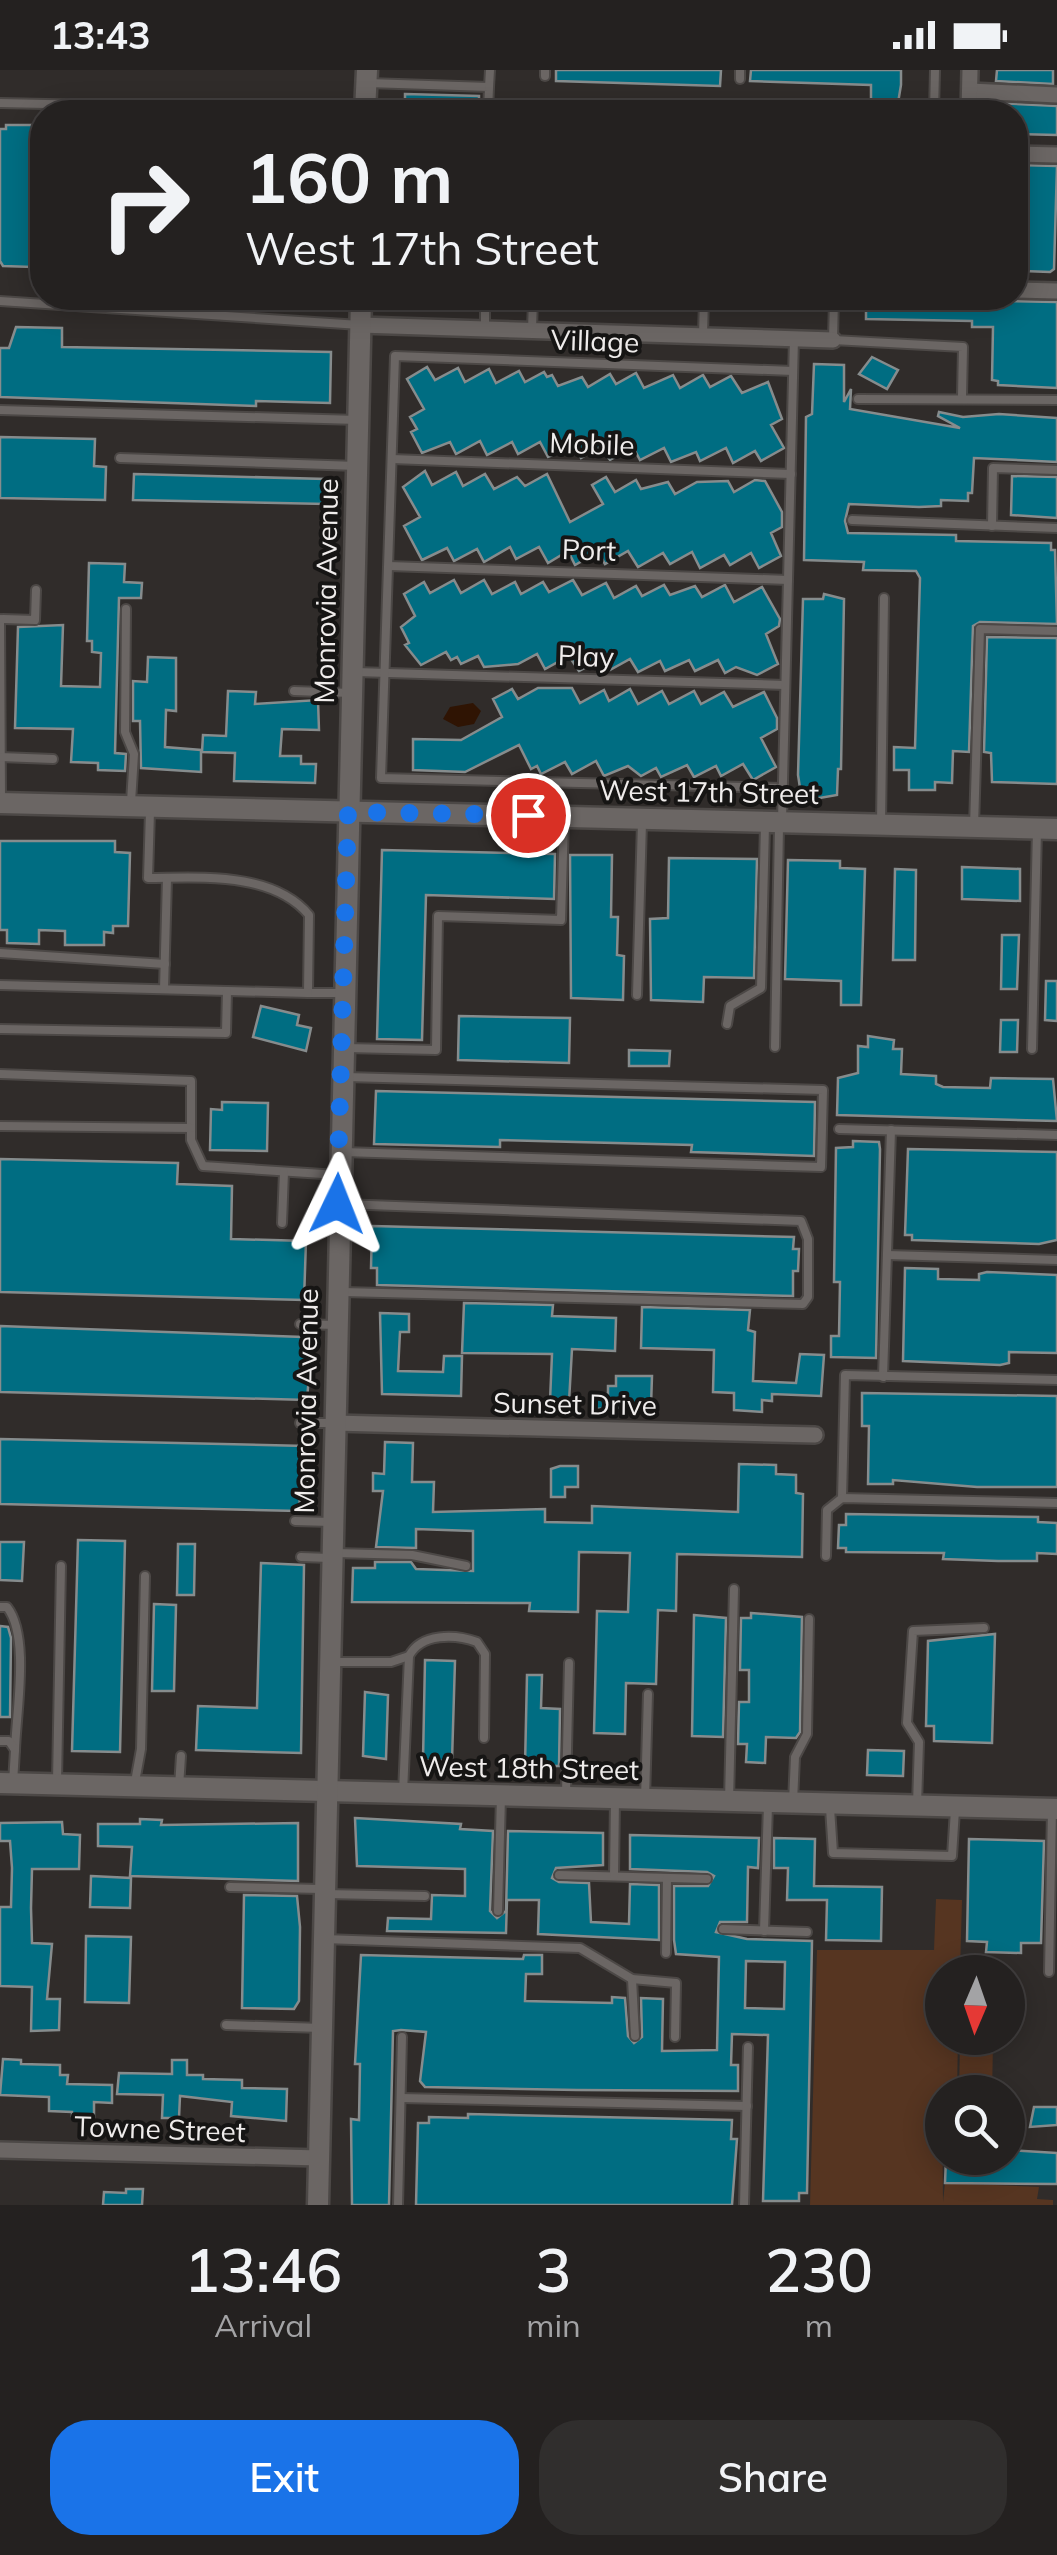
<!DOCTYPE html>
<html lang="en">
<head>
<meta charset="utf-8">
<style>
  :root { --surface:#242120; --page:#302e2d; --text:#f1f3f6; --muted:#a3a3a5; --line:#413e3e; --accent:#1a73e8 }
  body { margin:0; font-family:Mulish,sans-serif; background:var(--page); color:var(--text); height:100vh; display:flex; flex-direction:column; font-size:38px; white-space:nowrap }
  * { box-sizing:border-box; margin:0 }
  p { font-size:32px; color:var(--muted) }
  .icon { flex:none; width:55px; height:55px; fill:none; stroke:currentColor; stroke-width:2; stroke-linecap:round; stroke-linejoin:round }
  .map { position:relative; height:2135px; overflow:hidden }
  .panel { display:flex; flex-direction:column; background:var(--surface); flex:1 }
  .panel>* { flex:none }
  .top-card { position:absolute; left:30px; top:30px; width:998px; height:210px; border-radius:40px; box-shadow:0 5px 25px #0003,0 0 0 2px var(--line); background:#242120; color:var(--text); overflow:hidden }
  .needle { width:65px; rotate:182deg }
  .tools { position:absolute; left:925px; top:1885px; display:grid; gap:20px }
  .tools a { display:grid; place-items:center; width:100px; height:100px; border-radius:50%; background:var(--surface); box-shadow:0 5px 25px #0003,0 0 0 2px var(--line); font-size:50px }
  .pin { position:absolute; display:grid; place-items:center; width:85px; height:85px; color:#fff; margin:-42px; border:5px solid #fff; border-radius:50%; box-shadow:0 2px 10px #0007 }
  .me { position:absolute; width:110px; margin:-55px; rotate:2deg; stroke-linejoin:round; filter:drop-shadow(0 0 8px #0008) }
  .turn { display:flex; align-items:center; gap:35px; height:210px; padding:0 50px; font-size:45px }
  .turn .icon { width:130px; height:130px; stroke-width:2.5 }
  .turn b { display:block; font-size:70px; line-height:85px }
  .eta { display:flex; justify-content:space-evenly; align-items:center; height:170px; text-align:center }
  .eta b { font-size:60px; font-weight:600; line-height:70px }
  .cta { display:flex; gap:20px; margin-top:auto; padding:20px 50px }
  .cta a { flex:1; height:115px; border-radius:40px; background:var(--accent); color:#fff; font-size:40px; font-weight:600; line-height:115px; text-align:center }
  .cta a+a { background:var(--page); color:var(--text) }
  .status { display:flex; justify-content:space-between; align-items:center; height:70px; padding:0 50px; background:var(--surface); direction:ltr }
  .status svg { height:28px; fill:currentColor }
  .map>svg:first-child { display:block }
</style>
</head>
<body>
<div class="status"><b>13:43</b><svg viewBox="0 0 49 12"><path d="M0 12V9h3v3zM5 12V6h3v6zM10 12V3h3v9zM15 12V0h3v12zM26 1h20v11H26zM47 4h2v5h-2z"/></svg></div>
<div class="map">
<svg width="1057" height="2135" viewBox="0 0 1057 2135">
  <rect width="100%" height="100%" fill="#302c2a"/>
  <g fill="#563521">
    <path d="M936 1829 962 1830 960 1902H942V1968H958L957 2022H942L943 2132 945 2113 1039 2117 1037 2129 1053 2130V2135H810L817 1880H934Z"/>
    <path d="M960 1973 993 1974 992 2022H959Z"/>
  </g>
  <path fill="#2f1403" d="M473 633 481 641 474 654 458 657 443 649 450 637Z"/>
  <g fill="#006d82" stroke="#868c8d" stroke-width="2.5" fill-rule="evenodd">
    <path d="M556 0H721L720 16 556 11Z"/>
    <path d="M751 0H901V15L898 33 871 32V15L750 11Z"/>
    <path d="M997 0H1053V14L996 11Z"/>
    <path d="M405 24 479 26V42H405Z"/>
    <path d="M996 33 1057 36V65L1015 64V42H995Z"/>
    <path d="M6 55H42V168H36L33 197 3 196 0 191V59H6Z"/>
    <path d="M1015 95 1057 96 1054 199 1050 202 1024 201 1026 124H1015Z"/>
    <path d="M866 228 1057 232V318L998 315V311L992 310 993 257H972V251L866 249Z"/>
    <path d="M16 257 62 258V277L331 282 330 333 256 331V336L0 327V278H9Z"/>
    <path d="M872 287 898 300 887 319 859 304Z"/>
    <path d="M814 294 844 295V332L851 319 850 339 960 358 938 346 939 342 963 347 999 344 1057 348V392L974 388 972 423H968V431L941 430V436L919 437 849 434 845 451 848 463 956 465V471L1051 473V480H1055L1057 554 980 552 973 556 969 682 953 681 952 713 935 712V720H909V700H894V677L915 678 920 508 916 501 863 500 864 492 804 490 806 347 812 344Z"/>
    <path d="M427 297 435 310 458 298 465 312 489 299 496 313 519 301 525 312 544 302 547 307 552 305 558 316 582 307 588 317 610 304 616 314 636 303 644 318 673 305 680 318 703 305 710 317 731 306 742 323 768 312 782 349 771 355 784 378 761 391 755 381 733 393 726 378 700 391 696 382 671 392 664 378 640 390 633 377 610 390 600 377 581 388 574 376 548 387 540 372 518 384 512 372 487 385 480 371 456 384 450 372 422 383 411 362 417 359 410 347 424 339 407 309Z"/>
    <path d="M0 367 95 369 94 396 106 397 105 430 0 428Z"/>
    <path d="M425 401 432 415 456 402 463 416 485 404 494 419 517 407 525 416 547 404 570 452 603 434 592 415 606 407 615 422 636 410 641 419 668 412 675 424 697 412 728 411 734 422 755 410 765 411 782 442V457L771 463 781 486 759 498 751 483 730 495 724 485 700 498 692 482 670 494 663 483 638 497 628 481 605 494 598 482 575 495 568 481 548 493 539 477 516 489 510 477 484 492 477 479 454 491 447 478 422 490 404 456 420 447 403 417Z"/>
    <path d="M134 404 326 409V434L133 430Z"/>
    <path d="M1012 406 1057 407V448L1011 445Z"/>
    <path d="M89 493 125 494 124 512 142 513 141 528H119L115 683 126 684 125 701 98 700V693L71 692 73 659 15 658 18 557 63 555 61 616 100 617 101 583 92 582V571H87Z"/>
    <path d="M454 510 461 523 484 510 492 524 515 512 521 524 543 512 549 522 573 510 582 525 606 513 614 528 636 516 642 526 664 515 670 525 695 516 702 527 725 515 734 532 762 517 780 549 779 556 766 564 778 594 757 605 736 597 725 603 718 590 695 601 689 590 665 601 660 591 638 602 630 589 608 601 601 589 579 601 569 586 545 599 537 584 518 594 484 597 478 586 461 594 457 587 451 590 446 582 421 595 405 575 409 573 401 557 415 546 404 524 424 512 430 523Z"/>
    <path d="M824 524 844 529 841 699H838L837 725 802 731 798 705 803 529H823Z"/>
    <path d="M987 567 1057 568V714L992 712 991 683 984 682Z"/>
    <path d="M148 587 176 588V641L166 640 165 677 201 680V702L141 698 140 651H133V611L147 612Z"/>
    <path d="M538 618H572L580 633 604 620 609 631 630 619 638 634 662 621 669 634 694 621 701 634 724 622 733 637 764 622 777 648V659L761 668 776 697 753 710 743 694 721 706 716 696 694 707 687 695 661 707 656 698 641 706 628 696 604 706 596 691 572 704 565 692 541 704 537 696 531 699 519 675 465 702 413 700V669L461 670 502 647 493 629 512 619 518 629Z"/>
    <path d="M228 621 256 622 255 634 318 630 319 660 282 659 280 686H301V694H316L315 713 234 711 235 683 202 682 203 665 226 666Z"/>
    <path d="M0 771H115V782L130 783 128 856H113V863L104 862V875H65V861L39 860V874L7 873V860H0Z"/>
    <path d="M382 780 555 784 554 829 426 825 422 970 377 969Z"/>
    <path d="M570 785H612L611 847H618L617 885 624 886 623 930 571 928Z"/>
    <path d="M669 788 757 789 754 908 704 907 703 932 651 930 650 849 668 848Z"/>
    <path d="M788 790 840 791V798L865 799 861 935H841V911L785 909Z"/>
    <path d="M962 797 1020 799V831L962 829Z"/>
    <path d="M895 799 916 800 915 890H893Z"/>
    <path d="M1002 865H1019L1017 919H1001Z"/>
    <path d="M1046 911H1057V951L1045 950Z"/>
    <path d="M261 936 299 945 297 955 311 958 306 981 253 967Z"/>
    <path d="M459 946 570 948 569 993 458 990Z"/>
    <path d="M1001 950H1018L1017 982H1000Z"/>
    <path d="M868 966 894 970 893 979H902L901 1004 936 1006V1014L943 1017 990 1018 991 1008 1053 1009 1057 1051 837 1045 838 1008 858 1003V976L868 977Z"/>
    <path d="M629 980 670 981 669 996H629Z"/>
    <path d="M376 1021 815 1032 814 1086 691 1082 692 1075 500 1070V1077L374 1074Z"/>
    <path d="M222 1032 268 1033 267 1081 210 1080 211 1039 222 1040Z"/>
    <path d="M853 1071 879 1072 880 1079 876 1288 831 1287V1266H839L840 1212H834L836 1078 853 1077Z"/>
    <path d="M908 1079 1057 1082V1170L1039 1174 912 1170V1165H905Z"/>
    <path d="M0 1089 178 1093 177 1114 232 1116 231 1169 306 1171 304 1230 0 1222Z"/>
    <path d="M372 1156 794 1167 793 1179H799L798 1201H793V1226L377 1215V1198H371Z"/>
    <path d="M905 1198 938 1199V1209L979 1210V1204L987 1202 1057 1205V1283L1009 1282V1293L1000 1295 903 1291Z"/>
    <path d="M464 1233 553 1235 552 1246 616 1248 615 1281 572 1279 569 1332 550 1331 552 1284 462 1283Z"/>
    <path d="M642 1237 750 1240 748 1260 755 1262 753 1311 796 1313 800 1284 824 1285 821 1326 772 1324V1331L762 1330V1342L734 1340V1323L713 1322 714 1280 641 1278Z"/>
    <path d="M380 1243 409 1244V1262H400L398 1301 443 1302 444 1286H462L461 1326 382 1324Z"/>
    <path d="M0 1256 303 1267V1279L311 1280 307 1330 0 1322Z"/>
    <path d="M616 1306H652L651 1336 595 1339 596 1324H608V1316H616Z"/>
    <path d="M862 1323 1057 1326V1417H977L893 1410V1414H868L869 1356H862Z"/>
    <path d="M0 1369 306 1376 307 1426H300L299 1441 0 1434Z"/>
    <path d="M385 1372 413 1373 412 1412H434L433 1442 545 1439V1452L592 1453V1436L738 1442 739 1394 776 1395V1404L796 1405V1423L803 1424 802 1487 677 1484 676 1541 658 1540 656 1614 626 1613 625 1664 594 1663 597 1541 628 1542 630 1483 579 1482 578 1542 529 1541 530 1533 352 1532 353 1498H375V1492H411L416 1499 473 1501V1461L416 1459V1478L376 1477 383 1421H373V1403L384 1404Z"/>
    <path d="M560 1396H578V1417H565V1427H551V1399Z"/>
    <path d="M846 1444 1038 1447V1452L1057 1453V1484L1037 1483V1491H998L943 1489 944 1483 846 1482V1478H838L839 1455H846Z"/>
    <path d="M78 1470 125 1471 120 1682 72 1681Z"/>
    <path d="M0 1472H24L22 1511 0 1510Z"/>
    <path d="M178 1474H195L194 1525H177Z"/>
    <path d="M261 1493 304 1495 301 1683 196 1680 198 1636 257 1638Z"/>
    <path d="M154 1534 176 1535 174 1621H152Z"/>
    <path d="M751 1543 802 1547 800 1662 796 1668 766 1667 765 1693 746 1692 747 1674H738L739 1632H749V1600H740L741 1548H751Z"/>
    <path d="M694 1545 726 1548 723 1667 692 1666Z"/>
    <path d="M0 1556 8 1557 11 1568 10 1647H0Z"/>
    <path d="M995 1564 992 1673 934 1671V1656H926L928 1571Z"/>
    <path d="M425 1590 455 1591 452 1691 423 1690Z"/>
    <path d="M527 1605H542L541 1638 560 1639 559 1696H525Z"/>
    <path d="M365 1622 388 1625 386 1689 363 1686Z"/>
    <path d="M868 1680 904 1681 903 1706 867 1705Z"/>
    <path d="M355 1748 461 1754 460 1759 493 1761 490 1841 497 1848 506 1841 508 1761 603 1763V1795L556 1798 552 1808 559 1812 589 1813 591 1852 629 1854 630 1814 659 1815V1870L538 1864 539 1830H507L506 1863 387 1861 388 1848 431 1849 432 1825 465 1826V1799L357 1796Z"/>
    <path d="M140 1749 162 1750 161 1755 298 1753V1811L130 1806 132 1777 98 1776V1754H140Z"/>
    <path d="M62 1752 63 1764 80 1765 79 1799H32L31 1838 32 1873 52 1874 47 1929H60L59 1960 31 1961 32 1917 0 1916V1837H11L12 1798 10 1771H0V1753Z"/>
    <path d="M630 1765 759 1768 758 1798 748 1797 747 1852H720L716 1862 747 1869 812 1871 807 2123H799V2131H763L768 1965 732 1964 731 1995H738V2021L577 2020 425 2017 420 2011 426 1962 401 1960 393 1961 389 2135H352L351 2049 359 2050 360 1994H355L361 1885 523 1889 524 1885H542V1904H526L525 1931 612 1933V1927L625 1928 628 1966 634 1973 642 1967 641 1928 663 1929 662 1981 717 1980 719 1887 676 1884 674 1870V1816H708L714 1806 707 1802 630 1799ZM746 1891 785 1892 784 1939 745 1938Z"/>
    <path d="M774 1768 815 1769 814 1816 882 1817 881 1871 826 1870 827 1830H787L788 1798H774Z"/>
    <path d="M969 1769 1044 1771 1041 1873H1021V1883L986 1882 987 1872 967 1871Z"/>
    <path d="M91 1806 131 1808 130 1838 90 1837Z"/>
    <path d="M244 1825 297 1826 300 1857 299 1931 294 1939 242 1938Z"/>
    <path d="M86 1866 131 1867 129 1933 85 1932Z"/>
    <path d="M3 1989 21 1990V1994L60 1995V2005H68L67 2014 112 2015V2033L94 2032V2047L72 2046V2042L49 2041V2027L0 2025Z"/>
    <path d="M172 1990H187V2005H203V2009L242 2010V2018L287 2019 286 2051 231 2046 232 2032 180 2026 179 2048H162L163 2025 117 2024 119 2003 172 2004Z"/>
    <path d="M1034 2037H1057V2055L1030 2057Z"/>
    <path d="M468 2044 732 2050 731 2069H737L732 2135H416L418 2053H429V2047L468 2048Z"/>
    <path d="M1008 2080 1057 2083V2114L945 2113 946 2088H1008Z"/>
    <path d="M126 2119H143L142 2135H103L104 2122 126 2123Z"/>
  </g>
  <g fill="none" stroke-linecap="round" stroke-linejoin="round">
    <g stroke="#4c4846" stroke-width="12">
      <g id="service">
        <path d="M545 6V0"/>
        <path d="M740 9V0"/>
        <path d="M368 13 489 17 488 42"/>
        <path d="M489 17 490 0"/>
        <path d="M0 33 365 41"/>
        <path d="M934 42 935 0"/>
        <path d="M834 228 833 270 963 277 962 326"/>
        <path d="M0 231 360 255"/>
        <path d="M485 258V228"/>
        <path d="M532 260 533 228"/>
        <path d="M703 265 704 228"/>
        <path d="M858 329 1057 330"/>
        <path d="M0 340 358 350"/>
        <path d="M120 388 357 396"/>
        <path d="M392 389 791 404"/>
        <path d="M852 450 1057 458"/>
        <path d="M992 456 993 398 1057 400"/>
        <path d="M389 496 788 510"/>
        <path d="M126 539 125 662 134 684 131 732"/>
        <path d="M0 549 1 729"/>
        <path d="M3 549 35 550 36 520"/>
        <path d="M356 602 785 615"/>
        <path d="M294 621 351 623"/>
        <path d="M0 687 53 689"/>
        <path d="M783 718 381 708 395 286 793 301"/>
        <path d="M150 741 148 808C199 808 272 801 309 845L308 923H343"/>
        <path d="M782 751 794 268"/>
        <path d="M881 754 884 528"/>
        <path d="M974 757 980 559 1057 561"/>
        <path d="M0 883 165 894"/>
        <path d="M0 915 308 923"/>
        <path d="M164 919 167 808"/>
        <path d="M637 925 642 752"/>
        <path d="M727 954 730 936 761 918 765 755"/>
        <path d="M0 959 226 963 227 921"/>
        <path d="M775 977 779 756"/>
        <path d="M346 978 436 980 438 846 561 850 564 751"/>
        <path d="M1032 979 1037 759"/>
        <path d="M0 1004 191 1011V1070L203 1096 338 1105"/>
        <path d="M0 1056 191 1058"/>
        <path d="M839 1059 1057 1065"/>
        <path d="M343 1082 821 1097 823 1020 346 1007"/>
        <path d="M342 1134 801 1151 808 1169V1227L803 1234 343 1222"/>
        <path d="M282 1153 284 1102"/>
        <path d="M887 1185 1057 1190"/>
        <path d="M300 1254 335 1255"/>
        <path d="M883 1307 891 1060"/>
        <path d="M300 1353H334"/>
        <path d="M842 1428 845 1305 1057 1310"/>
        <path d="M295 1451 331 1452"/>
        <path d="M335 1483 412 1485 466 1496"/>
        <path d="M826 1486 827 1440 842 1428 1057 1433"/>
        <path d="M301 1487 330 1488"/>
        <path d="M0 1537H7C30 1566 16 1643 15 1680"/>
        <path d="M332 1592H391L409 1586C421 1563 455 1564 477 1572L485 1584 484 1668"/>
        <path d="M0 1671H9L15 1680 13 1713"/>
        <path d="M57 1712 61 1496"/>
        <path d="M135 1712 141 1679 145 1506"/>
        <path d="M179 1717 181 1686"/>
        <path d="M403 1723 409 1586"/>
        <path d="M566 1723 569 1593"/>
        <path d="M645 1729 648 1624"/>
        <path d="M729 1731 734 1519"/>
        <path d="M793 1732 795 1687 807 1664 809 1549"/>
        <path d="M917 1735 919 1672 907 1653 913 1561 984 1558"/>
        <path d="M830 1738 833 1783 952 1786 955 1740"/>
        <path d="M559 1805 707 1809"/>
        <path d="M614 1806 615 1728"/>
        <path d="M230 1817 321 1819"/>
        <path d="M325 1824 425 1826"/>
        <path d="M498 1841 501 1726"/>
        <path d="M723 1859 807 1862"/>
        <path d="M764 1861 768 1735"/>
        <path d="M324 1869 580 1878 632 1909 676 1913 675 1967"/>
        <path d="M666 1883 667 1808"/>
        <path d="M1049 1902 1052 1739"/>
        <path d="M632 1909 635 1966"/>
        <path d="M226 1955 322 1958"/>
        <path d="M401 2028 747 2036"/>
        <path d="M398 2135 402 1967"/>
        <path d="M744 2135 748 1977"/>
      </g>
    </g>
    <g stroke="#4c4846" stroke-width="20">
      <g id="minor">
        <path d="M970 21 1057 25"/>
        <path d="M969 42 970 0"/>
        <path d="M1015 84 1057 85"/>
        <path d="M1015 220 1057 221"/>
        <path d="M360 255 833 270"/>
        <path d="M334 1353 815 1365"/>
        <path d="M0 2080 319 2088"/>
      </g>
    </g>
    <g stroke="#4c4846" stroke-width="25">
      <g id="tertiary">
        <path d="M365 42 367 0"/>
        <path d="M0 733 1057 759"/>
        <path d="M0 1713 1057 1739"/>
        <path d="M318 2135 361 228"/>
      </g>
    </g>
    <use href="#service" stroke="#6b6664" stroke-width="8"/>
    <use href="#minor" stroke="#6b6664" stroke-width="15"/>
    <use href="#tertiary" stroke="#6b6664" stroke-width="20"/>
  </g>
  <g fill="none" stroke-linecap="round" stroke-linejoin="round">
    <path stroke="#1a73e8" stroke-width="18" stroke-dasharray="0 32.4" d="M337 1134 348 742 528 745"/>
  </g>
  <g text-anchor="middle" stroke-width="8" stroke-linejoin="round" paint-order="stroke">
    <g font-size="28" fill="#efeceb" stroke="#161514">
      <text transform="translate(595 271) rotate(2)" y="10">Village</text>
      <text transform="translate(592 374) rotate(2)" y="10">Mobile</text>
      <text transform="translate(589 480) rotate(2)" y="10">Port</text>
      <text transform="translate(326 521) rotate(-89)" y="10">Monrovia Avenue</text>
      <text transform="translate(586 586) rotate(2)" y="10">Play</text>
      <text transform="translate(709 722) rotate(1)" y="10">West 17th Street</text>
      <text transform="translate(306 1331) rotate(-89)" y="10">Monrovia Avenue</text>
      <text transform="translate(575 1334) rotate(1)" y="10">Sunset Drive</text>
      <text transform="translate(529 1698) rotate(1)" y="10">West 18th Street</text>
      <text transform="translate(160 2059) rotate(2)" y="10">Towne Street</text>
    </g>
  </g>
</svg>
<div class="tools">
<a><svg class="needle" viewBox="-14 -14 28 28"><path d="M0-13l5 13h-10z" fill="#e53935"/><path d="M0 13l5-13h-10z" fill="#a3a3a5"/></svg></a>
<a><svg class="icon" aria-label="search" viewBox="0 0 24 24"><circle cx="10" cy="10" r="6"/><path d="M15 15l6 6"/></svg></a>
</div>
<div class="pin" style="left:528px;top:745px;background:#d93025"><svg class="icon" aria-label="arrive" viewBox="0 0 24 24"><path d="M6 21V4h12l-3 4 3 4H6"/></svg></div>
<svg class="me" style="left:337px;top:1134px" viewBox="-20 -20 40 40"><path d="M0-17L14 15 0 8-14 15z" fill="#1a73e8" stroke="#fff" stroke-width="4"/></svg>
<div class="top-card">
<div class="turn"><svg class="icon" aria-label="right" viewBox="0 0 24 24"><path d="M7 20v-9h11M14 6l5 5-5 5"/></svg><div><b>160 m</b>West 17th Street</div></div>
</div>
</div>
<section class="panel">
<div class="eta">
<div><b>13:46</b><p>Arrival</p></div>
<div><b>3</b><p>min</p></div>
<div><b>230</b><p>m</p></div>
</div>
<div class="cta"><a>Exit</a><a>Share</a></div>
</section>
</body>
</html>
